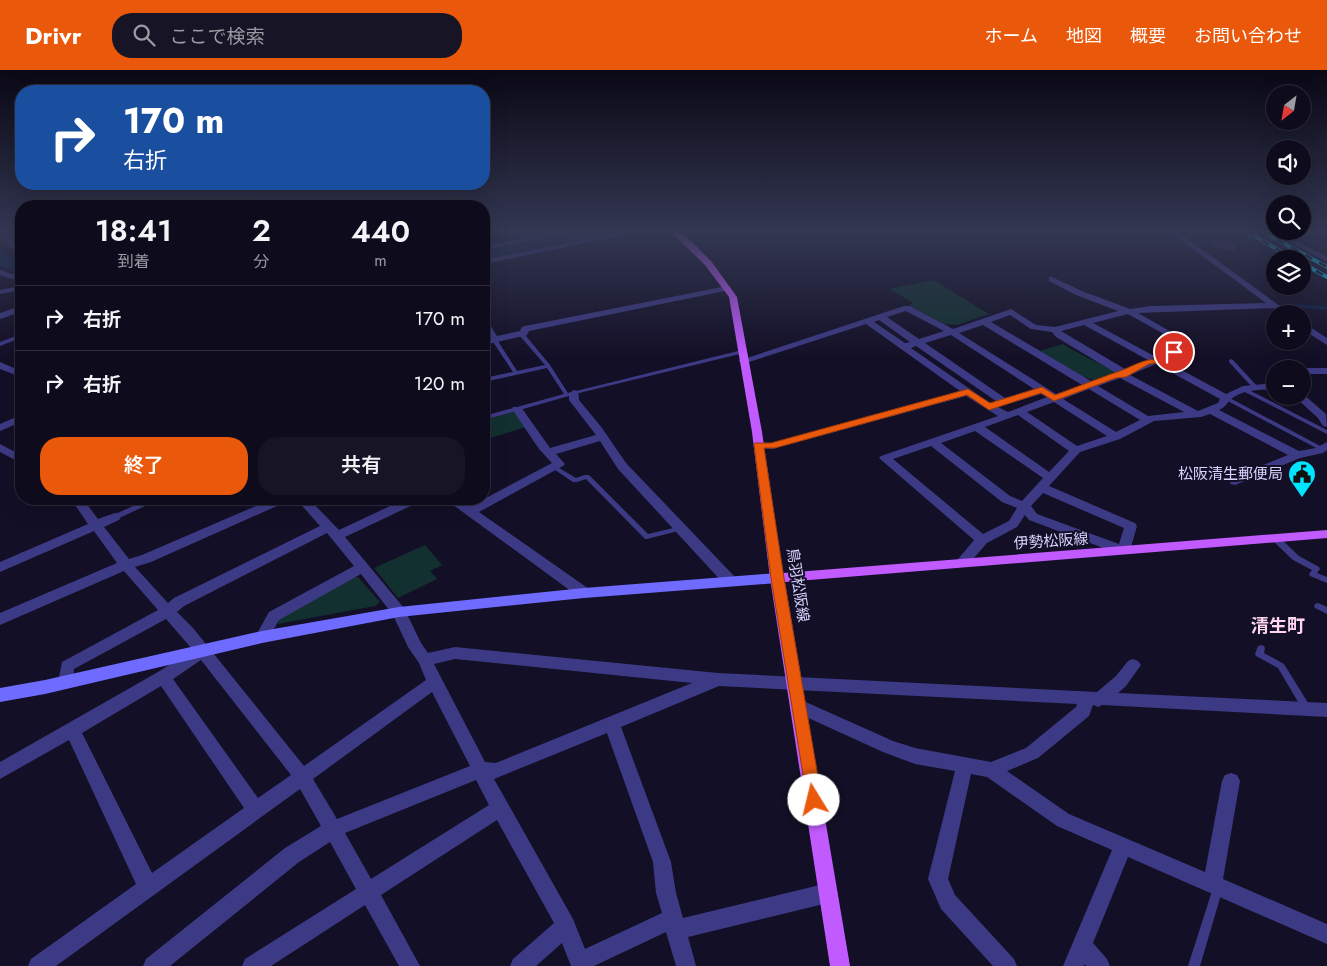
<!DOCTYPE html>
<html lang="ja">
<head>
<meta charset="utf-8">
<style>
  :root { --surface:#0e0b1c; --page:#171425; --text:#f1f3f6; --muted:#9b9ba3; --line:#2e2b3b; --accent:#ea580c }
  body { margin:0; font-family:Jost,"Noto Sans JP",sans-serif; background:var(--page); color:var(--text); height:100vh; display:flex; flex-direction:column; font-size:19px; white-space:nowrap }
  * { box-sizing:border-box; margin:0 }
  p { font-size:16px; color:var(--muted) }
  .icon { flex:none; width:28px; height:28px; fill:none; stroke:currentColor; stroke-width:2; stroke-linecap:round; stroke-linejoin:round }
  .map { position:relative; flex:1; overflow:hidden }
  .side { position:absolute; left:15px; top:130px; width:475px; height:305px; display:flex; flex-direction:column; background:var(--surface); border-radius:20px; box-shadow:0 5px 20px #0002,0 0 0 1px var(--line) }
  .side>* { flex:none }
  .guide { position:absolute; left:15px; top:15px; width:475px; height:105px; border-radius:20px; box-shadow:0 5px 20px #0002,0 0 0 1px var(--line); background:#1a4fa0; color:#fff; overflow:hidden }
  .needle { width:32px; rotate:211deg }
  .controls { position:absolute; left:1266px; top:15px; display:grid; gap:10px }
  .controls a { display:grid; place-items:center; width:45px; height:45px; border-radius:50%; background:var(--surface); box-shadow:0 5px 20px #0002,0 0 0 1px var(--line); font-size:25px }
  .pin { position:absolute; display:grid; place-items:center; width:42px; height:42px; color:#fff; margin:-21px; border:2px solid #fff; border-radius:50%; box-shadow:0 1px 5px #0007 }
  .me { position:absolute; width:55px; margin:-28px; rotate:351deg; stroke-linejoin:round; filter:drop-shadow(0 0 4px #0008) }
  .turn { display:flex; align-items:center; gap:18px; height:105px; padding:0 25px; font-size:22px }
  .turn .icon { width:65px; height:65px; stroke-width:2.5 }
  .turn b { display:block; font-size:35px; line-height:42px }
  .eta { display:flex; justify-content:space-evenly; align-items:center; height:85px; text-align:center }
  .eta b { font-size:30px; font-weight:600; line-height:35px }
  .primary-button { display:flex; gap:10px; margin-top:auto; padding:10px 25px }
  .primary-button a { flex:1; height:58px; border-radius:20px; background:var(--accent); color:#fff; font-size:20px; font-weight:600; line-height:58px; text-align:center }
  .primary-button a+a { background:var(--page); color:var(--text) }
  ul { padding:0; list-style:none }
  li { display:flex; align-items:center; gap:15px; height:65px; padding:0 25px; border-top:1px solid var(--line) }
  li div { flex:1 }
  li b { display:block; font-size:19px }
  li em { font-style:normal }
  header { display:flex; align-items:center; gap:30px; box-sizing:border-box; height:70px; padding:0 25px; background:var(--accent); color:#fff }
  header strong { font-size:24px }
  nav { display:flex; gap:28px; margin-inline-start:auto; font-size:18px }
  .search { width:350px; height:45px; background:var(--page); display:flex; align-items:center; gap:12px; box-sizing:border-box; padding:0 18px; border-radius:20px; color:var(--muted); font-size:19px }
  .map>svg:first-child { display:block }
</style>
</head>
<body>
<header>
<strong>Drivr</strong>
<div class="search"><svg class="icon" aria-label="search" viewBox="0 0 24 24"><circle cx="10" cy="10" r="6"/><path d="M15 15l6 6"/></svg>ここで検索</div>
<nav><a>ホーム</a><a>地図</a><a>概要</a><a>お問い合わせ</a></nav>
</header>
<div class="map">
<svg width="1327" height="896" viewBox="0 0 1327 896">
  <rect width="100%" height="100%" fill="#130f26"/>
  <g fill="#12302f">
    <path d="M933 210 989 244 957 255 944 254 909 235 913 233 890 219Z"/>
    <path d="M1063 274C1080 285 1098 292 1116 302L1093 310 1082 306 1039 281Z"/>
    <path d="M516 341 526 357 484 370V350Z"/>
    <path d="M425 475 442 495 430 501 437 509 398 528 374 498Z"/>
    <path d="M353 507H358L380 532 375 536 278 554 279 549Z"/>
  </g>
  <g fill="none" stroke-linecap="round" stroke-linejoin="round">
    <path stroke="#0c2248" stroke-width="3" d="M1285 235 1327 238"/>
    <g fill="#0c2248" fill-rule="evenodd">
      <path d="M575 162H611L609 166 603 167 484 190V180Z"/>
      <path d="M0 183 21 191V204L0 196Z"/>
    </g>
  </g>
  <path fill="#241b47" stroke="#3b2d73" d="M1210 172 1234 175 1236 180 1212 176Z"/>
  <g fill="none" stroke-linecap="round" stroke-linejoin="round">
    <g fill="#3d3a85" fill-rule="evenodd">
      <path d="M522 262H526V266L550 295 568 323 742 280 745 282 744 283 583 322 484 350V346L564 324 547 298 484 312V308L513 302 491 269 492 268H496L517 301 545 295 520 266Z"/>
      <path d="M21 264V268L0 276V272Z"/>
      <path d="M1231 289 1233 290 1257 316V318H1253L1229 292V290Z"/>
      <path d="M1243 317 1327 360V364L1241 320 1240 319Z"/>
      <path d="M1226 326 1324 378 1325 379 1322 381 1320 380 1224 329V327Z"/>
      <path d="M554 395 576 408 585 405H589L648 464 682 456 685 458 682 460 647 469H645L586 409 577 412H573L552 398 551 397 552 396Z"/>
      <path d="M149 429H157L156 431 117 449H115L112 447 113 445Z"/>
      <path d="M1272 466H1278L1299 486 1319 497 1320 499 1317 503 1327 507V513L1310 506 1309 504 1312 500 1293 490 1272 470 1271 468Z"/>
      <path d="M1318 533 1327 537V544L1315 538 1314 536 1315 534Z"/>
      <path d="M1261 575 1264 576 1265 578 1264 583 1284 594 1310 636 1311 639 1310 642 1307 643 1304 642 1278 598 1256 586 1255 584 1258 576Z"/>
      <path d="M1218 813 1222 814 1223 818 1200 896H1188L1213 818 1214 814Z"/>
    </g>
    <g fill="#3d3a85" fill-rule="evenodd">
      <path d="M0 162H6L21 178V183L11 178Z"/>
      <path d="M556 162H571L484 180V176Z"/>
      <path d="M623 162H638L484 194V190Z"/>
      <path d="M1170 162H1178L1291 244H1281L1273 238 1138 243 1189 272 1191 278 1189 280 1165 288 1163 290 1226 324 1243 316 1275 313V319C1260 320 1243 319 1231 329 1226 334 1226 337 1219 340L1299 381 1316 378 1327 372V380L1323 383 1300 388 1235 415 1231 414 1229 411 1231 408 1288 385 1210 344 1201 347 1154 351 1120 369 1080 382 1049 416 1135 453 1137 456 1129 484H1119L1029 450 1025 445 1017 457 987 473 966 497H956L954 494 974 470 879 388 881 386 998 346 966 326 772 379 759 378 753 375 759 372 772 373 960 321 866 254 746 293 743 294 738 291 904 236H910L953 259 1011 239 1036 255 1055 257 1118 241 1076 225 1049 211V207H1052L1082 221 1130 239 1151 236 1266 233ZM906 241 944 261 919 269 887 247ZM1128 244 1180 273 1181 277 1159 284 1156 287 1093 253ZM1010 245 1031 259 1052 262 1056 267 1116 303 1091 311 991 252ZM879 250 910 272 905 273 874 252ZM983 255 1082 315 1056 324 959 263ZM1084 255 1148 290 1125 299 1061 261ZM951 265 1034 319 1005 328 925 273ZM916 276 996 331 990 333 911 278ZM1156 294 1220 329 1218 333 1198 341 1130 305ZM1120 308 1184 342 1148 346 1098 316ZM1089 319 1140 350 1116 362 1063 329ZM1041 324 1047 327 1008 342 998 337ZM1054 332 1107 366 1077 376 1027 342ZM1018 345 1069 381 1049 402 985 357ZM975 361 1043 408 1022 431 1010 426 941 373ZM931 376 1002 432 1017 438 1009 451 983 464 893 389ZM1043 423 1124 458 1119 474 1037 444 1031 436Z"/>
      <path d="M1272 162H1320L1317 164 1287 166 1327 187V192Z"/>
      <path d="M0 200 21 207V212L0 205Z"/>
      <path d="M21 216V220L0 224V220Z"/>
      <path d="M727 216 731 218 730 220 529 261 527 265 484 275V269L489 268 484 259V249L487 250 497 266 520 261 522 257 525 256Z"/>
      <path d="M21 236V242L0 249V243Z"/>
      <path d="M1302 252 1327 268V275L1302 259Z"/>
      <path d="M0 292 21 301V307L0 299Z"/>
      <path d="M1302 298H1327V304H1302V299H1299Z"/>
      <path d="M574 320 578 321 579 330 602 358 626 393 735 507 737 511 735 515H725L618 399 600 371 556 384 565 394 563 396 479 442 589 519 591 523 589 527 584 528 579 527 449 432 447 429H461L471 436 552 393 539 379 512 339 513 337H521L550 378 596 365 569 330V323Z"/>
      <path d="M1303 324 1326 344 1327 357 1323 356 1318 348 1294 326H1302Z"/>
      <path d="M21 345V352L0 361V354Z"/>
      <path d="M0 374 21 385V393L0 382Z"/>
      <path d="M71 429H83L98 449 115 443 119 444 121 447 119 450 104 457 129 489 142 485 272 429H288L286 432 151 492 135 497 168 533 174 528 320 456 296 429H309L339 460 405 429H421L419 432 345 467 404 538 421 573 428 583 455 577 718 603 1097 622 1116 606 1128 591 1133 589 1138 591 1141 595 1126 616 1118 623 1327 633V647L1102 635 1098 637 1093 635 1089 646 1038 688 1007 701 1069 744 1205 802 1222 711 1225 705 1231 703 1237 705 1240 711 1223 809 1327 854V874L1128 787 1093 873 1107 889 1110 896H1086L1084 894V896H1063L1112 780 1057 756 987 707 971 704 948 809 955 825 1014 889 1017 896H993L941 839 928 809 955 701 915 694 883 682 793 641 791 636 793 631 799 629 893 671 915 678 991 692 1026 678 1076 637 1077 634 719 616 621 657 671 792 676 823 683 848 828 813 835 816 838 823 835 830 828 833 688 867 696 896H676L666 862 594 896H571L562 873 536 896H510L513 889 554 853 497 750 381 825 420 896H399L365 835 271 896H242L245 889 356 819 330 772 299 792 170 896H143L146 889 285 778 321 756 300 719 56 896H28L31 889 136 814 69 670 0 709V692L158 602 193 580 166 549 74 599 72 617 66 618 60 617 58 612 62 592 158 540 124 501 0 555V543L117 493 94 461 0 502V492L88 454ZM327 463 354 496 269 542 255 567 257 571 262 573 267 571 279 550 361 504 393 545 408 577 419 593 426 610 304 696 193 558 177 542 184 536ZM455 589 692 613 496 693 485 692 434 594ZM201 590 291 705 258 728 173 609ZM161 616 244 738 152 803 82 663ZM432 622 470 696 337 749 313 709ZM607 663 653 792 656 823 662 843 585 879 573 849 494 709ZM476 710 489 735 371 809 345 763Z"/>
    </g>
    <path fill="#6f6bff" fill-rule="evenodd" d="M777 503 782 504 784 508 782 512 777 513 584 528 399 547 262 573 45 624 0 632V618L45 610 262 561 399 537 584 518Z"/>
    <path fill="#c25bff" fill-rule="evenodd" d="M671 162H679L692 172 711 191 737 227 762 362 783 503 1327 460V468L785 512 850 896H830L770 508 752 362 729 227 705 195Z"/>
    <g stroke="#00e5ff" stroke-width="4">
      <g id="rail">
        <path d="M1248 162 1294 189"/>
        <path d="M1263 162 1327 197"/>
        <path d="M1302 193 1327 207"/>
      </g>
    </g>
    <use href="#rail" stroke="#130f26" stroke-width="2.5" stroke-dasharray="8" stroke-linecap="butt"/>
  </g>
  <linearGradient id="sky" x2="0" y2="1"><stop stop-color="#0a0815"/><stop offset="0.56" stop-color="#333752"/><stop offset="1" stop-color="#333752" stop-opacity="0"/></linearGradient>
  <rect width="1327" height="288" fill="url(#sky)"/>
  <path fill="#ea580c" stroke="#983908" d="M1174 279 1177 280V284L1165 288 1161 293 1149 294 1126 307 1116 308 1054 331 1041 323 989 340 967 325 775 378H764L784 508 822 730 819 735 814 737 808 735 771 508 754 375 755 373H771L968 319 990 333 1042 317 1055 325 1111 304C1127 300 1139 290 1156 289L1159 284Z"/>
  <defs>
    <g id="civic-pin" transform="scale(1.4375)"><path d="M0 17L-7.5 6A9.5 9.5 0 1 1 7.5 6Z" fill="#00e5ff" stroke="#130f26"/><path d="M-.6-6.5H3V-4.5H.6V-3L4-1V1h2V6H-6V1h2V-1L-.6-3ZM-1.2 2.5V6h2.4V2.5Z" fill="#111"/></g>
  </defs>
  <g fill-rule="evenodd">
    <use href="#civic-pin" x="1302" y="404"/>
  </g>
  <g text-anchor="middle" stroke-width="4" stroke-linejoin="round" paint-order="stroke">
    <g font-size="15" fill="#d9d4ff" stroke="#130f26" text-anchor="end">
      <text x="1283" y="409">松阪清生郵便局</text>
    </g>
    <g font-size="15" fill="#d9d4ff" stroke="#130f26">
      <text transform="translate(1051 471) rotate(-4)" y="5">伊勢松阪線</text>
      <text transform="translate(798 515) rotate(81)" y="5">鳥羽松阪線</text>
    </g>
    <g font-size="18" font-weight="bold" fill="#ffd6f0" stroke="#130f26">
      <text x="1278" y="562">清生町</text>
    </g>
  </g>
</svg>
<div class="controls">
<a><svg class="needle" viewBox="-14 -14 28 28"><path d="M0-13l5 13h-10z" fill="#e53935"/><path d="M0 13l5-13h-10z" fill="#9b9ba3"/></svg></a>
<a><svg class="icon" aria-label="sound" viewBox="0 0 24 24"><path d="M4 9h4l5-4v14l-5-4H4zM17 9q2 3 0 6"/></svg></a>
<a><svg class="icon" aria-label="search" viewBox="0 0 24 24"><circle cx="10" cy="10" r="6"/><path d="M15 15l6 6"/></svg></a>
<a><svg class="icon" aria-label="layers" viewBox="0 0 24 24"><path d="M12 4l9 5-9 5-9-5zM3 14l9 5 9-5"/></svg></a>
<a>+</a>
<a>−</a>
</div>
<div class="pin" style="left:1174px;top:282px;background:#d93025"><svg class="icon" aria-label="arrive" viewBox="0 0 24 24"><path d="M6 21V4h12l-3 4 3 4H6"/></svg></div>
<svg class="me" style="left:814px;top:730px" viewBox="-20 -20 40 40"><circle r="19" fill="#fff"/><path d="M0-13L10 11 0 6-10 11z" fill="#ea580c"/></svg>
<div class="guide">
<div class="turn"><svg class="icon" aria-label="right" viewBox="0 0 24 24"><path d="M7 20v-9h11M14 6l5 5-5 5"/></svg><div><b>170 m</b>右折</div></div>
</div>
<section class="side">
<div class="eta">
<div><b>18:41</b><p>到着</p></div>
<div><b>2</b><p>分</p></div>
<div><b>440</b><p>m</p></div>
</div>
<ul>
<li><svg class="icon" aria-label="right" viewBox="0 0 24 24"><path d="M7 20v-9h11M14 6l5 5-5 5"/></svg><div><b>右折</b></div><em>170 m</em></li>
<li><svg class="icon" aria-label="right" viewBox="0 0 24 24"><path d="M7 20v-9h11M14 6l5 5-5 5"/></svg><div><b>右折</b></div><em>120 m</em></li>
</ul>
<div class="primary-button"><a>終了</a><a>共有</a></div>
</section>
</div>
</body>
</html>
